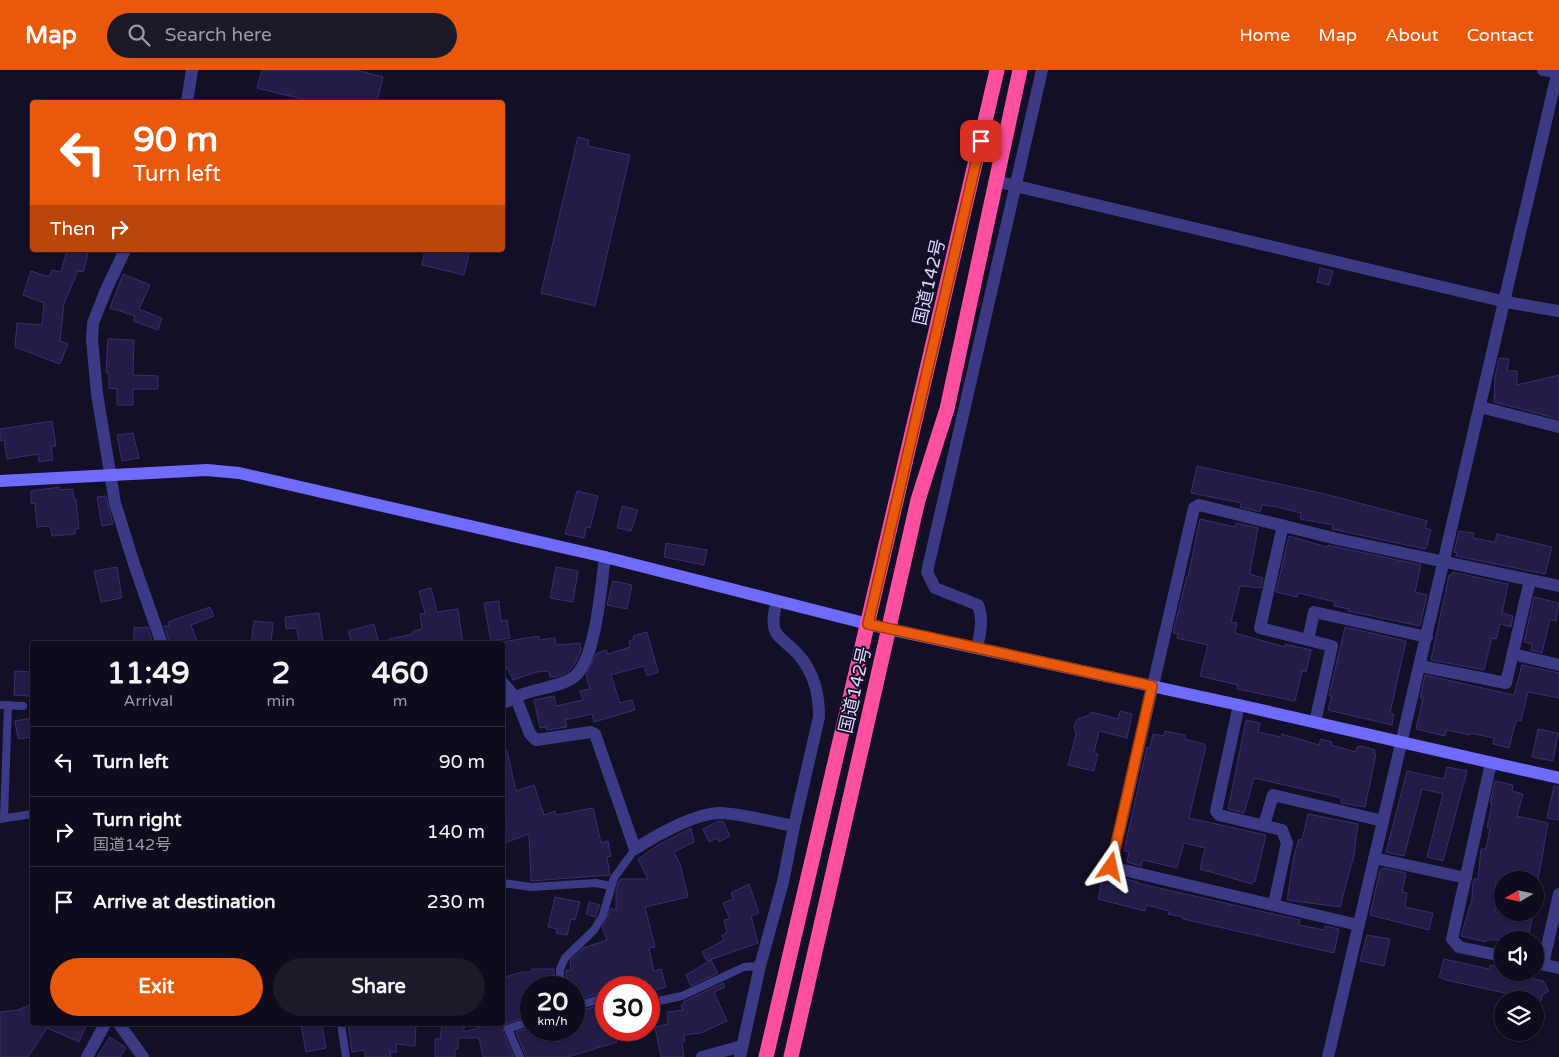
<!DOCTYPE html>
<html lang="en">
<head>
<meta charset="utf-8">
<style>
  :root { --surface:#0e0b1c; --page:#1c1929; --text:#f1f3f6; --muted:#9b9ba3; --line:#2e2b3b; --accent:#ea580c }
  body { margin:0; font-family:"Varela Round","Noto Sans JP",sans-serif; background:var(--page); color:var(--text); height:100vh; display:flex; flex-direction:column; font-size:19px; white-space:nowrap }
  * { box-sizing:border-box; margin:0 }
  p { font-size:16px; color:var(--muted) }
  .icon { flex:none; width:28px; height:28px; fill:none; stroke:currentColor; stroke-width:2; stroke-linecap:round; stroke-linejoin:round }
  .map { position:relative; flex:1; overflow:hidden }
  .drawer { position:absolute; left:30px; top:571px; width:475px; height:385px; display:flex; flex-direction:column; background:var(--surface); border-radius:5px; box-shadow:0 1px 4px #0004,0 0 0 1px var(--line) }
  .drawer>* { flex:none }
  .top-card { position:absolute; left:30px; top:30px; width:475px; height:152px; border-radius:5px; box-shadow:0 1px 4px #0004,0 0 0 1px var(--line); background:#ea580c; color:#fff; overflow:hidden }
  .needle { width:32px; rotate:261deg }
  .tools { position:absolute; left:1494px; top:801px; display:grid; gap:10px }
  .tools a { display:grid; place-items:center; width:50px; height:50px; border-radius:50%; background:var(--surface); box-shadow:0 1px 4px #0004,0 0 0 1px var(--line); font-size:25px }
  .speed { position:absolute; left:520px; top:906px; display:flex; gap:10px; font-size:25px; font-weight:700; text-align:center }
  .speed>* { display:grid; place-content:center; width:65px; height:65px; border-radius:50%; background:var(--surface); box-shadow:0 1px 4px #0004,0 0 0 1px var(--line); line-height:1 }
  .speed small { font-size:12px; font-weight:400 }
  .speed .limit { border:8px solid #d22; background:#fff; color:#111 }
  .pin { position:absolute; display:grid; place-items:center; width:42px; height:42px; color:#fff; margin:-21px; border-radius:10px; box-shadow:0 2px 8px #0006 }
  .me { position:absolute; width:55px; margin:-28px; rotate:11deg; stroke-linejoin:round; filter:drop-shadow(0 0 4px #0008) }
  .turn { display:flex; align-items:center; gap:18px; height:105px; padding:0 20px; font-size:22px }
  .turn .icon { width:65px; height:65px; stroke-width:2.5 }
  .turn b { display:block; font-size:35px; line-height:42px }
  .then { display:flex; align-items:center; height:48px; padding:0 20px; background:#0003; gap:10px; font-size:19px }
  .eta { display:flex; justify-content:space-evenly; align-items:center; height:85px; text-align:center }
  .eta b { font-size:30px; font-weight:700; line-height:35px }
  .action { display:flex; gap:10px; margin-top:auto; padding:10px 20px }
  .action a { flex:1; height:58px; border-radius:30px; background:var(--accent); color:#fff; font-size:20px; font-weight:700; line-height:58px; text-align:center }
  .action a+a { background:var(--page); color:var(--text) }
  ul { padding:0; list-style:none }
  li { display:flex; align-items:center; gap:15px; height:70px; padding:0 20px; border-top:1px solid var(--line) }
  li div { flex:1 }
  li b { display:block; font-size:19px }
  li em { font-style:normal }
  header { display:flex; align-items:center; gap:30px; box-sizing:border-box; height:70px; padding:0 25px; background:var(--accent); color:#fff }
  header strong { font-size:24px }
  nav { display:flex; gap:28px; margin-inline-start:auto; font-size:18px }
  .search { width:350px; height:45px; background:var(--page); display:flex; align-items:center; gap:12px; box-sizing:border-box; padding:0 18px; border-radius:28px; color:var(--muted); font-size:19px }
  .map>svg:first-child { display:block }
</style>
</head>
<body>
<header>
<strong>Map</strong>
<div class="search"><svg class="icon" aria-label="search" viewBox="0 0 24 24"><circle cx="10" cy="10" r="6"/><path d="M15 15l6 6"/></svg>Search here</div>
<nav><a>Home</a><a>Map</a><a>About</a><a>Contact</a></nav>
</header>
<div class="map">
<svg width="1559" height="987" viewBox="0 0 1559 987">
  <rect width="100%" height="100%" fill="#130f26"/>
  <g fill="#241b47" stroke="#3b2d73">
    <path d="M262 0H356L383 7 377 32H315L257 18Z"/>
    <path d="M578 67 589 70 588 76 630 85 595 236 541 223Z"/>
    <path d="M67 180H89L83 202 78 201 64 233 60 271 68 274 60 294 15 277 17 253 42 255 44 233 23 225 31 201 49 207 52 200 61 202Z"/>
    <path d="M425 180H470L464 205 422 195Z"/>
    <path d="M1320 198 1333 201 1329 215 1317 212Z"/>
    <path d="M123 204 150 215 139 239 162 248 158 260 133 251 135 246 110 238Z"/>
    <path d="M108 269 134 270 133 305 158 306V319H133V335H117V319L109 318V303L106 302Z"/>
    <path d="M1499 288 1509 289 1507 301H1517V315L1559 305V349L1494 332 1495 308Z"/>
    <path d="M52 351 56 376H51L53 390 39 392 38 384 7 389 4 370 0 371V359Z"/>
    <path d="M133 363 139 388 122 391 117 365Z"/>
    <path d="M1197 396 1325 424 1427 451 1425 458 1431 460 1427 476 1425 479 1332 459 1333 455 1300 449 1301 443 1278 437 1262 435 1260 442 1240 437 1241 433 1191 423Z"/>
    <path d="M59 417V420L73 419 74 429H76L79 459H75V464L52 466 50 456 37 457 35 433 31 434V421Z"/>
    <path d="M577 421 598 426 590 458 586 457 584 468 565 464Z"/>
    <path d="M106 426 113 454 102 456 97 427Z"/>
    <path d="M622 436 638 440 631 461 617 458Z"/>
    <path d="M1200 449 1235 457 1236 453 1258 458 1250 502V504L1263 508 1261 518 1240 516 1231 552 1237 553 1235 563 1285 577V574L1311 580 1306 602 1302 601 1295 631 1237 619 1238 615 1200 606 1208 575 1177 568 1178 564 1173 563 1187 506 1188 507Z"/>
    <path d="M1459 461 1474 463 1473 468 1495 472 1497 464 1552 477 1545 504 1456 486 1457 483 1454 482Z"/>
    <path d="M1289 466 1327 477 1328 475 1421 495 1415 522 1427 525 1420 556 1348 541 1349 539 1334 536 1335 532 1298 523 1297 527 1276 522Z"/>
    <path d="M666 473 707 480 704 495 664 487Z"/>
    <path d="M117 497 122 528 101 532 94 501Z"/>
    <path d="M556 497 578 501 573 532 550 528Z"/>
    <path d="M1452 502 1508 514 1502 543 1513 546 1511 557 1500 554 1496 569 1492 568 1484 600 1431 590 1449 505H1452Z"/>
    <path d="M613 511 632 515 627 539 607 535Z"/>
    <path d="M431 518 437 542 458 539 463 574H390L389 569 413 564V561L422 559 420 544 425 543 419 521Z"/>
    <path d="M1534 527 1559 533 1556 551 1550 549 1542 583 1531 580 1532 574 1524 572Z"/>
    <path d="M499 531 501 551 507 550 510 568 491 571 484 533Z"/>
    <path d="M210 537 214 546 191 555 198 574H170L164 556H169L168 552Z"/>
    <path d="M319 543 323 573 299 574 297 558 286 559 285 547Z"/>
    <path d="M254 551 273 553 271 574H251Z"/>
    <path d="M374 554 379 574H352L348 561Z"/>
    <path d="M148 557 153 574H134V558Z"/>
    <path d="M1345 557 1406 571 1390 643 1394 644 1392 655 1328 640 1332 626H1329Z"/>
    <path d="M647 562 658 602 647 606 644 596 611 605 620 633 632 630 635 640 594 652 592 644 565 650 567 657 547 660 546 657 540 658 534 630 554 626 556 636 583 630 580 621 590 619 586 605 596 584 606 580 608 584 630 577 629 571 634 569 633 566Z"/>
    <path d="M539 566V570L555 568 556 574 559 575 580 573 581 580 575 594 569 601 556 607H550L549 601 536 602 513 610 508 599 502 597V572Z"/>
    <path d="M1522 595 1559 603V628L1528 622 1521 651H1516L1509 678 1493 674 1494 668 1470 663V665L1446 660 1445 666 1416 659 1423 628H1420L1425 605 1514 625Z"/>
    <path d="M15 601 31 602 30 626 14 625Z"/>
    <path d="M1120 641 1132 644 1127 668 1099 661 1094 683 1098 684 1094 701 1068 695 1076 664 1074 656 1078 649 1090 645 1091 642 1118 649Z"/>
    <path d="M32 648V667L18 669 15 651Z"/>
    <path d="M1246 650 1260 653 1258 662 1281 667 1282 664 1319 675 1321 669 1332 672 1331 675 1356 682 1357 677 1362 676 1375 680 1374 683 1376 684 1365 737 1341 733 1342 728 1254 708 1244 743 1228 739Z"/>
    <path d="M1538 659 1558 663 1553 691 1532 687Z"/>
    <path d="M1165 661 1185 665V669L1204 674 1206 676 1189 748 1266 765 1255 812 1252 811V814L1200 799 1205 778 1184 773 1177 798 1143 790 1141 796 1127 792 1129 782 1124 781 1147 677 1150 678 1153 664 1164 666Z"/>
    <path d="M502 681H507L516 721 534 715 544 745 555 741 556 745 593 738 601 773 608 771 611 786 607 787 610 805 531 811 529 764 502 774V760L508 758 502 742Z"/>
    <path d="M1447 697 1467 701 1443 791 1427 787 1443 724 1422 719 1404 786 1386 782 1407 701 1444 709Z"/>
    <path d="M1495 711 1513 715 1512 721 1523 724 1517 746 1548 753 1538 810H1496L1495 842H1533L1528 870H1486V872L1461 866 1472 829 1473 812 1474 809H1478L1481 779H1486L1490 758H1487L1492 734 1490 733Z"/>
    <path d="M1554 716 1559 717V750L1547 748Z"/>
    <path d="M1308 744 1358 754 1354 785 1340 837 1287 830 1294 786 1299 769 1302 770Z"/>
    <path d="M718 751H723L730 766 719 772 717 768 709 772 703 759Z"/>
    <path d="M691 758 694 772 674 782 680 794 688 827 645 837 655 877 649 878 654 901 661 899 666 917 649 922V918H635L634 912 620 918H606V922L574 930V918H566V900H571L570 891 583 878 607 870 602 857 611 838 616 840V820L619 811 621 809H648L638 789 658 775Z"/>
    <path d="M1383 798 1406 803 1402 822 1407 823 1405 837 1433 843 1429 860 1370 845 1380 800Z"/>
    <path d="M1104 801 1109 805 1138 812 1137 813 1300 850 1299 855 1324 860 1325 856 1339 859 1334 883 1183 849V847L1168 844 1169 841 1147 835 1145 841 1098 829Z"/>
    <path d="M749 814 759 843 751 846 758 873 707 891 702 882 724 870 722 865 727 863 724 850 730 849 723 833 733 829 731 823Z"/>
    <path d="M555 827 580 832 575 850 571 849 567 865 556 863 557 859 548 857Z"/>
    <path d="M589 832 600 835 595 847 586 844Z"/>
    <path d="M1367 865 1390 869 1384 896 1360 891Z"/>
    <path d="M1444 889 1489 899 1490 895 1502 898V902L1543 911 1549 921 1542 925 1541 931 1446 910 1439 907Z"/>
    <path d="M711 890 718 903 691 916 686 905Z"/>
    <path d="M532 899H554V918H526L531 945 507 954 502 934V908L522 902H532Z"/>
    <path d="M723 913 725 917 714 922 727 951 701 963 684 965 685 971 682 972 684 987H661L655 957 668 954 667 942 683 940 681 936 684 934 683 932Z"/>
    <path d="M32 934V954H87L79 972 47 958 28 987H0V942L18 940Z"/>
    <path d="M606 934V960H614L617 972 568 987H526L516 962 531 957V960H574V942Z"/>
    <path d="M301 954H322L326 978 306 982Z"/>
    <path d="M348 954H416L415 976 396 974 397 982H390L391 987H365V980L352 982Z"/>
    <path d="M442 954H464V962L491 954H506L503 961 514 987H483L479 968H458V979H455V987H435V969H440Z"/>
    <path d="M110 967 126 978 120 987H97Z"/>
  </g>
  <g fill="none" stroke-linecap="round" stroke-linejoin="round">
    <g stroke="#3d3a85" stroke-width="8">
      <path d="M0 635 23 636"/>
      <path d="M4 748 8 635"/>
      <path d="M0 749 32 744"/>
      <path d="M502 813 531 817 596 813 611 816"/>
      <path d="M560 918V899L565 888 594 860 603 845 614 808 635 779"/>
      <path d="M649 933 682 926 744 897 760 896"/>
      <path d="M574 936 606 928"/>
      <path d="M341 954 346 987"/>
      <path d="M520 987 508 959 531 951"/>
    </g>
    <g stroke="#3d3a85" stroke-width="12">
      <path d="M1543 0 1559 2"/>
      <path d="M187 32 192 0"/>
      <path d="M995 111 1506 232 1559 241"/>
      <path d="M125 180 106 220 93 253 92 269 97 324 115 433 134 494 162 574"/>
      <path d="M1480 337 1559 357"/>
      <path d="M1283 455 1260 558 1308 570 1314 542 1427 567"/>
      <path d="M1308 570 1332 576 1315 652"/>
      <path d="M977 578C980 563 984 550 978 535L935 518 927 502 1042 0"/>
      <path d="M1513 584 1559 595"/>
      <path d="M1420 596 1506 613 1530 510"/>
      <path d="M502 612 516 628 530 664 536 670 591 662 595 664 635 779C655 766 697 742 721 743 745 744 770 752 794 756L819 647C819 625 815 607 802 589 782 564 766 570 777 531"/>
      <path d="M502 633C510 631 516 627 523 624 539 618 560 617 574 607 596 590 601 516 605 487"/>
      <path d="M1239 635 1216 741 1219 745 1282 760 1287 773 1274 834"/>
      <path d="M1491 693 1452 869 1459 877 1502 886"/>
      <path d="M1264 755 1273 725 1383 751"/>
      <path d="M1374 788 1466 808"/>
      <path d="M1358 855 1111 797 1194 438 1199 435 1337 469 1559 516"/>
      <path d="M1535 893 1559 898"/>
      <path d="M1543 894 1559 824"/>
      <path d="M119 954 143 987"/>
      <path d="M87 987 105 954"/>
      <path d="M702 987 742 976"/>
      <path d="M740 987 760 896 783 812 794 756"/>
      <path d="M1328 987 1558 0"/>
    </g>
    <path stroke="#6f6bff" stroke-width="12" d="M0 411 207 400 239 403 605 487 888 559 1239 635 1559 708"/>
    <g stroke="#ff4fa3" stroke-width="15">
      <path d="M766 987 997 0"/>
      <path d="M791 987 918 430 947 339 1020 0"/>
    </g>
  </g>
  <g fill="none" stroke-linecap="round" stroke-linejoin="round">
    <g stroke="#983908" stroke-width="12">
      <path id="route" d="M981 71 868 554 1152 616 1111 797"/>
    </g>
    <use href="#route" stroke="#ea580c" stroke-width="9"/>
  </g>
  <g text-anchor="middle" stroke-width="4" stroke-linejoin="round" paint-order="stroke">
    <g font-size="18" fill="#d9d4ff" stroke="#130f26">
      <text transform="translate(929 212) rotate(-77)" y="6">国道142号</text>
      <text transform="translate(855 620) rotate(-77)" y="6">国道142号</text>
    </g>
  </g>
</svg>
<div class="tools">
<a><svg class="needle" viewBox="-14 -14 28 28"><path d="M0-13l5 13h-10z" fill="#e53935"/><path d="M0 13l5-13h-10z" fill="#9b9ba3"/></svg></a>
<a><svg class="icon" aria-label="sound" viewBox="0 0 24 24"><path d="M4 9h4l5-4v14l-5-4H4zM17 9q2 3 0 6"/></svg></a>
<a><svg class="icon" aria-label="layers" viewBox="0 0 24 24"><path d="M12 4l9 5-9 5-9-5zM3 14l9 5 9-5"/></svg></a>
</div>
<div class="speed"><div>20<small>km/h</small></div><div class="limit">30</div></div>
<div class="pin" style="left:981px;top:71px;background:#d93025"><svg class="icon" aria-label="arrive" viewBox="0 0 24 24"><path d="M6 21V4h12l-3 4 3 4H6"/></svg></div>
<svg class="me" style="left:1111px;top:797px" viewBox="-20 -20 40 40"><path d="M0-17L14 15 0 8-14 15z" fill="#ea580c" stroke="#fff" stroke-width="4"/></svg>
<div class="top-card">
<div class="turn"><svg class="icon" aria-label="left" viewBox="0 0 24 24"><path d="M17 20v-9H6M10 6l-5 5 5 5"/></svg><div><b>90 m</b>Turn left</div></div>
<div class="then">Then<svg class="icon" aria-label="right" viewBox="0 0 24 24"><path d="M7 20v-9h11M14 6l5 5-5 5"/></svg></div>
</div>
<section class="drawer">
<div class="eta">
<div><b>11:49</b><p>Arrival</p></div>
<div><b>2</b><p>min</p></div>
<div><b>460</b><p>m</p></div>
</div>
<ul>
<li><svg class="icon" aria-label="left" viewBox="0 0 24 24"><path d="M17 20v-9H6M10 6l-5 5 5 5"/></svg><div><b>Turn left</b></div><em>90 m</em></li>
<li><svg class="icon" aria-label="right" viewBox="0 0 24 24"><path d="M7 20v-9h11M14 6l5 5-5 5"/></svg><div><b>Turn right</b><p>国道142号</p></div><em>140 m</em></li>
<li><svg class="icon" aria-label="arrive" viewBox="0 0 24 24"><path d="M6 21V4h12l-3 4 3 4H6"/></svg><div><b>Arrive at destination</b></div><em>230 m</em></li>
</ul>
<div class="action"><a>Exit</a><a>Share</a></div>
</section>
</div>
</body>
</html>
